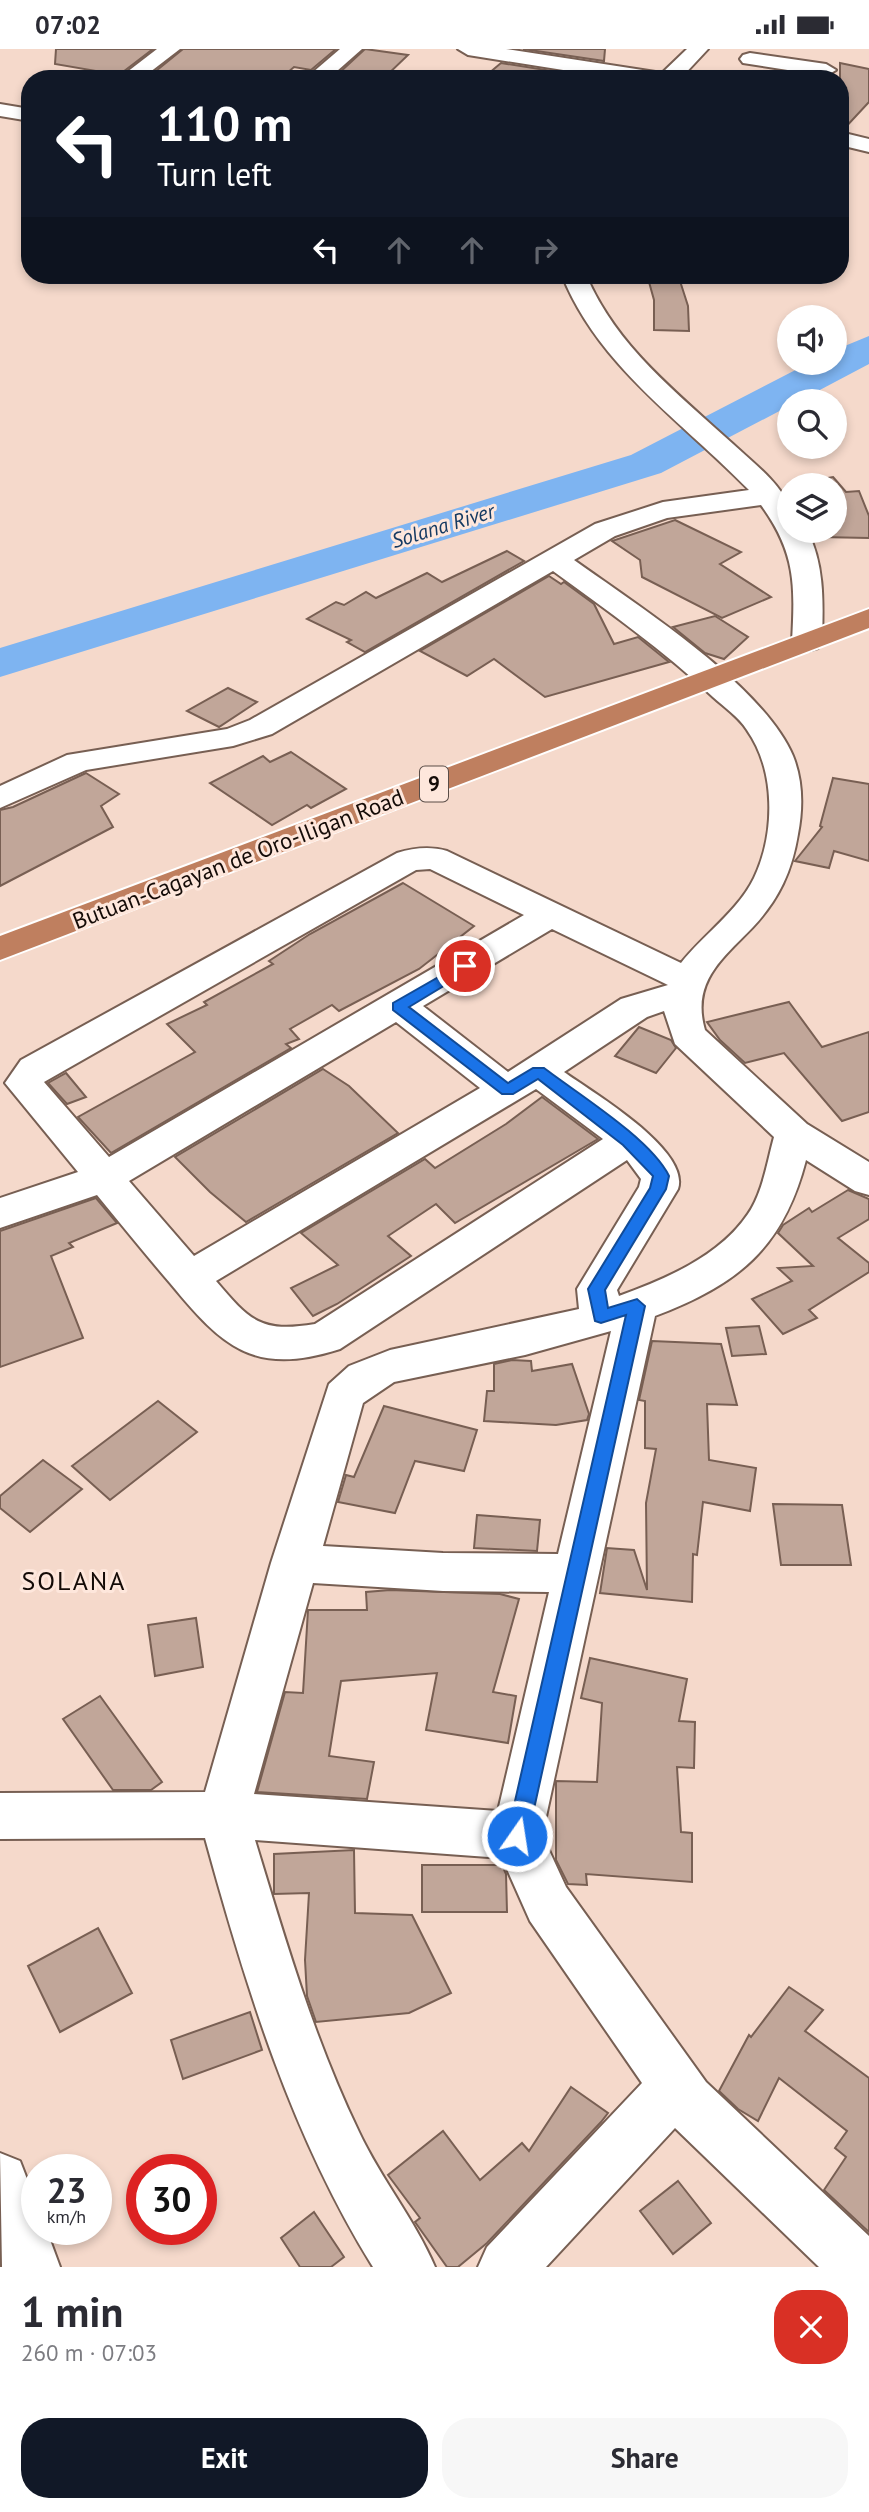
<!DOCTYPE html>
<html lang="en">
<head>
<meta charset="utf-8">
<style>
  :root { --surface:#fff; --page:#f7f7f7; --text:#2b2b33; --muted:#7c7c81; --accent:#111827 }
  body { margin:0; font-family:"PT Sans",sans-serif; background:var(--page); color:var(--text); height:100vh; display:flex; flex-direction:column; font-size:26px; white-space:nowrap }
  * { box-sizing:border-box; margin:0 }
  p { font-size:23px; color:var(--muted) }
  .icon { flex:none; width:38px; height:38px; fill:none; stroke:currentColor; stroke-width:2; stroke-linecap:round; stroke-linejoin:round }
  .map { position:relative; height:2218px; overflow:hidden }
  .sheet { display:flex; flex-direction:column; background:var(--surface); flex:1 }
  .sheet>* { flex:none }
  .top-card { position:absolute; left:21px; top:21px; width:828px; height:214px; border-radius:28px; box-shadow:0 4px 10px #0003; background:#111827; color:#fff; overflow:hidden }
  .controls { position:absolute; left:777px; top:256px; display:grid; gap:14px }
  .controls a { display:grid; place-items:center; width:70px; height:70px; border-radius:50%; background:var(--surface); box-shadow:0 4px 10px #0003; font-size:35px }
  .speed { position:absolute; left:21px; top:2105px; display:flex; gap:14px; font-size:35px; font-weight:700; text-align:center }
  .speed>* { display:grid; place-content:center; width:91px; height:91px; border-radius:50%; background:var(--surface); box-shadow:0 4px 10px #0003; line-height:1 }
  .speed small { font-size:18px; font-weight:400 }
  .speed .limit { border:10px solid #d22; background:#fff; color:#111 }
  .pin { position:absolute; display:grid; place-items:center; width:60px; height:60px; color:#fff; margin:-30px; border:4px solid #fff; border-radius:50%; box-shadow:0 2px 7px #0007 }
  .me { position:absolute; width:77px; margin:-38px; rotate:13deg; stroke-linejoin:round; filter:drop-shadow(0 0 5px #0008) }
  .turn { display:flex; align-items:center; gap:24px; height:147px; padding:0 21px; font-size:32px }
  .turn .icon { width:91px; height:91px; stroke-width:2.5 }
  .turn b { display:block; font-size:49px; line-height:60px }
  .lanes { display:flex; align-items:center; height:66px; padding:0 21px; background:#0003; justify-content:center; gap:35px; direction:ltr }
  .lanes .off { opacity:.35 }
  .round { display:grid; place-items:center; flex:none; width:74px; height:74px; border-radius:28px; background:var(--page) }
  .summary { display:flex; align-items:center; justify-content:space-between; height:119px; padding:0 21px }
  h1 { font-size:42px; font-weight:800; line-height:52px }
  .action { display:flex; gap:14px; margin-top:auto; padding:14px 21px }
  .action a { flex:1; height:80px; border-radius:28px; background:var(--accent); color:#fff; font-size:28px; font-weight:800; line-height:80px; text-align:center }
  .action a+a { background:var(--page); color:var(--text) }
  .status { display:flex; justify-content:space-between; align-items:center; height:49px; padding:0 35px; background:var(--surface); direction:ltr }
  .status svg { height:19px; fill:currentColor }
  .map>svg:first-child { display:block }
</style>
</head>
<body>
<div class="status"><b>07:02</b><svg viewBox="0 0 49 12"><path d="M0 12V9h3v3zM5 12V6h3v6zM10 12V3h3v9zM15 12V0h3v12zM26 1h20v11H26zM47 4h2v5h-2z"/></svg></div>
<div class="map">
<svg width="869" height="2218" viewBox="0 0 869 2218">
  <rect width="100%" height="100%" fill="#f5d9cb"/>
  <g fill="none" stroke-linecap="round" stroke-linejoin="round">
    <path fill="#7eb4f1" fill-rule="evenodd" d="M869 287V315L799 352H789V357L661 424 0 628V599L631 406 811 313H835V301Z"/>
  </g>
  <g fill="#c1a699" stroke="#785f53" stroke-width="2">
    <path d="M56 0H153L119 26 55 15Z"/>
    <path d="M183 0H336L311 21 294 18 280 30H146Z"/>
    <path d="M365 0 408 6 383 30 338 25Z"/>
    <path d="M523 0H605L604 12Z"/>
    <path d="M501 14 602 30H482Z"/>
    <path d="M840 14 869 20V53L843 81H840Z"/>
    <path d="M680 232 688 257 689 282 654 281V251L649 233Z"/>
    <path d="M833 428 846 443 859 442 869 467V489L820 488 819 481H835V436H811L810 432Z"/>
    <path d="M675 471 741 503 720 515 771 548 722 569 642 528 640 511 612 492Z"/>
    <path d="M507 502 524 512 365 603 347 593 351 591 307 570 336 553 344 556 366 543 376 549 427 524 442 533Z"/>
    <path d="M549 527 561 535 564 533 594 555 614 595 638 588 669 613 545 648 494 610 467 627 420 602Z"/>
    <path d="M715 567 748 588 724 610 705 604 673 578Z"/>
    <path d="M228 639 257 653 219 678 187 662Z"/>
    <path d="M291 703 346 740 311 759 307 756 272 776 210 734 263 707 270 713Z"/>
    <path d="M86 724 119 745 101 757 113 778 0 837V761L13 758Z"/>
    <path d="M833 729 869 735V812L834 802 829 819 795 812 822 778 820 777Z"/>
    <path d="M403 834 474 877 419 920 339 962 332 956 290 980 299 990 286 995 291 999 111 1104 78 1068 195 1003 167 975 207 956 204 953 273 915 269 912 310 885Z"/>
    <path d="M789 953 822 998 869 983V1063L842 1072 784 1004 745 1014 720 991 707 973Z"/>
    <path d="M639 978 671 991 676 999 656 1024 615 1007Z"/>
    <path d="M323 1020 349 1037 398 1084 246 1173 210 1143 175 1108Z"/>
    <path d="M66 1024 86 1048 67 1055 48 1034Z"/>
    <path d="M542 1048 598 1090 455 1174 436 1155 388 1187 411 1207 337 1255 313 1267 291 1239 338 1216 301 1184 425 1110 435 1119 506 1075Z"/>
    <path d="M848 1141 869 1150V1170L838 1189 869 1214V1223L809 1261 817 1269 783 1285 752 1250 792 1232 778 1219 813 1217 778 1184 783 1176 809 1159 812 1163Z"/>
    <path d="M96 1149 117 1174 69 1194 73 1198 51 1207 83 1289 0 1318V1182Z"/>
    <path d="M759 1277 766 1305 732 1307 726 1279Z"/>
    <path d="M652 1292 721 1295 737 1356 707 1355 709 1411 756 1419 750 1462 703 1453 697 1506 693 1505 692 1553 600 1544 607 1499 634 1501 647 1541 646 1454 656 1400 645 1399V1352L639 1351Z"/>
    <path d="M512 1311 531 1312 532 1322 572 1315 589 1365 587 1371 556 1376 484 1372 487 1342H494V1315Z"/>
    <path d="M158 1352 197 1383 110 1451 72 1417Z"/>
    <path d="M384 1357 477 1381 464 1422 415 1412 395 1464 338 1453 346 1426 354 1428Z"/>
    <path d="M43 1411 82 1440 30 1483 0 1459V1447Z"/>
    <path d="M773 1455 842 1456 851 1516H781Z"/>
    <path d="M477 1466 540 1471 537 1502 474 1499Z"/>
    <path d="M390 1541 500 1545 519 1550 493 1643 516 1647 508 1694 426 1681 437 1624 341 1632 329 1707 374 1713 367 1750 257 1743 285 1643 303 1644 308 1561H367L366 1543Z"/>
    <path d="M196 1569 203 1618 155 1627 148 1576Z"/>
    <path d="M590 1609 687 1630 679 1672 695 1673 694 1719 677 1718 681 1783 692 1784V1833L586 1825 587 1836 568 1835 556 1811V1732L597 1733 602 1654 581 1649Z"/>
    <path d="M100 1647 162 1733 151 1741H113L63 1670Z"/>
    <path d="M354 1801 355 1864 412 1866 451 1944 409 1964 316 1973 307 1947 305 1911 309 1844 274 1845V1805Z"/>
    <path d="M422 1816H502L506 1825 507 1863H422Z"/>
    <path d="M98 1879 132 1944 60 1983 28 1917Z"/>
    <path d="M789 1938 823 1961 805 1982 869 2029V2183L824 2141 846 2108 835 2099 847 2082 779 2029 758 2072 738 2060 719 2042 749 1986 751 1988Z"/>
    <path d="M250 1963 262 2001 183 2030 171 1991Z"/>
    <path d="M571 2038 608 2064 601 2073 487 2194 458 2218H447L415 2173 420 2169 388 2126 443 2082 480 2131 522 2094 529 2102Z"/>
    <path d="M678 2132 711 2174 673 2205 640 2162Z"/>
    <path d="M314 2163 344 2208 331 2218H300L281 2189Z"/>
  </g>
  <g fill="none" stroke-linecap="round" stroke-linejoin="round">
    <g stroke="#775f53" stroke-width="4">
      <g id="minor">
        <path d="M157 0H180L141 30H118Z"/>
        <path d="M340 0H362L328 30H305Z"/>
        <path d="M458 0H506L662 24 687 0H708L680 30H620L468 6Z"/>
        <path d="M750 4 826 15 836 21 826 27 743 14 740 10 743 6Z"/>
        <path d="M0 55 30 60V72L0 67Z"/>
        <path d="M840 83 869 90V103L840 96Z"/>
        <path d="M562 226H586C616 297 677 344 733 395 751 412 778 432 788 455 791 462 789 473 789 481H807C825 517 823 554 822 593L818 599 807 602 796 599 792 593C795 536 796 504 761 456L667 469 615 487 574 511C637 556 763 636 793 707 803 732 803 759 798 785 792 822 779 850 753 878 722 910 691 933 705 981L807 1075 869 1113V1146L855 1142 806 1111C783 1199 739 1235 655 1267L542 1786 566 1838 706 2033 869 2187V2218H819L675 2079 546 2218H478L487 2198 642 2034 530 1872 502 1809 255 1791C285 1890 314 1990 359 2083 381 2130 415 2171 435 2218H373C291 2086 246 1938 205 1789L0 1790V1744L205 1743 271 1514 329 1335 349 1317 390 1301 579 1260 577 1240 639 1138 641 1130 627 1111 340 1300C253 1328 222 1297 170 1234 145 1205 121 1175 97 1146L0 1179V1149L78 1123 5 1034 21 1011 397 804C414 799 430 797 447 802L681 914C703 886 738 862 754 829 775 785 776 722 747 681 739 668 724 658 713 648 663 601 608 562 553 522L272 685 233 697 86 721 0 759V737L67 706 227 680 250 671 595 475 663 453 749 441C683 373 598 317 562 226ZM430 820 524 866 109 1108 44 1033 416 821ZM552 880 668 936 621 950 508 1023 423 957ZM664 962 675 995 774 1088C767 1113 763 1143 748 1165 719 1208 665 1230 619 1247L617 1241 678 1140C691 1101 592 1043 564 1023L647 968ZM396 973 480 1039 194 1207 129 1132ZM536 1040 603 1090 315 1275C261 1284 250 1272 216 1232ZM611 1282 558 1505 443 1504 323 1497 363 1354 394 1333 525 1306ZM313 1534 443 1542 549 1543 498 1762 254 1745Z"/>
        <path d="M0 2104 20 2112 37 2156V2180H46L60 2218H2Z"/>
      </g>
    </g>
    <g stroke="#fff" stroke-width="4">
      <path id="highway" d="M869 560V579L0 911V887Z"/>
    </g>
    <use href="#minor" fill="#fff" fill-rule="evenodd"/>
    <use href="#highway" fill="#bf7f5f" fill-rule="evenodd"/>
  </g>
  <path fill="#1a73e8" stroke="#114b97" stroke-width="2" d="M465 913 472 917 470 921 409 958 508 1034 533 1019H544C578 1045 651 1090 669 1127L666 1140 605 1241 608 1259 637 1250 645 1257 528 1787 525 1793 517 1796 510 1793 507 1787 626 1266 601 1274 595 1272 588 1240 650 1139 653 1127 623 1096 538 1030 513 1045H502L393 961V954Z"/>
  <g text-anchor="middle" stroke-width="6" stroke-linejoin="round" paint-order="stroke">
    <g font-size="21" font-style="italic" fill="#153a62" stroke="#fee7dc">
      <text transform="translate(443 477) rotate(-17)" y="7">Solana River</text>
    </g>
    <rect fill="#fee7dc" stroke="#5a4d47" stroke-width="2" x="420" y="717.5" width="28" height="35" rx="5"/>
    <g font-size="21" font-weight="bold" fill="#140b07">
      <text x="434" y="742">9</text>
    </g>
    <g font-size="23" fill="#140b07" stroke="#fee7dc">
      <text transform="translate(238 810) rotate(-21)" y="8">Butuan-Cagayan de Oro-Iligan Road</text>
    </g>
    <g font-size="26" letter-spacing="2" fill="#140b07" stroke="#fee7dc">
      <text x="74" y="1541">SOLANA</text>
    </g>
  </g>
</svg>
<div class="controls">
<a><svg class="icon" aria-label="sound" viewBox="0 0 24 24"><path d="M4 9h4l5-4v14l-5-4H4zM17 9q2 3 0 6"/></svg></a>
<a><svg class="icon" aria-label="search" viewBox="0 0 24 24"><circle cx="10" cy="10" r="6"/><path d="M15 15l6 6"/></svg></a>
<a><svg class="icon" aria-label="layers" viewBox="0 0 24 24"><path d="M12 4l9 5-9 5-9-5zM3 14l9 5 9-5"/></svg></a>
</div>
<div class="speed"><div>23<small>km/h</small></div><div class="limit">30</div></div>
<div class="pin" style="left:465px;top:917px;background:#d93025"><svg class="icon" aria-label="arrive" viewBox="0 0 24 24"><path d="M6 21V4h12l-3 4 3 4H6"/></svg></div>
<svg class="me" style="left:517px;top:1787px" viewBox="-20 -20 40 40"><circle r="17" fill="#1a73e8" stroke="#fff" stroke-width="3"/><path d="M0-11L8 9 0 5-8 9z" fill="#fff"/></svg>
<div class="top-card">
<div class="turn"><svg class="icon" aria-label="left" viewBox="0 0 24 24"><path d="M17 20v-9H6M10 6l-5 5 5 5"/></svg><div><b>110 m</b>Turn left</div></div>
<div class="lanes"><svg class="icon" aria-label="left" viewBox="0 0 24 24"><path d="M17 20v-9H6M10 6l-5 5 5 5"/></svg><svg class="icon off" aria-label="ahead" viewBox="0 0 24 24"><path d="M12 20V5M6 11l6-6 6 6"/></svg><svg class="icon off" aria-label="ahead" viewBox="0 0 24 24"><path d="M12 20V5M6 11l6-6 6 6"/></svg><svg class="icon off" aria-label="right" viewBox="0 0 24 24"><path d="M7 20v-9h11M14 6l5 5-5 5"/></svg></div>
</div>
</div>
<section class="sheet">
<div class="summary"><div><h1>1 min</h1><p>260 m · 07:03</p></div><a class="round" style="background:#d93025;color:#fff"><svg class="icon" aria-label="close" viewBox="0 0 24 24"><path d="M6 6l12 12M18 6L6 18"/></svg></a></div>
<div class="action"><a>Exit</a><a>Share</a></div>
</section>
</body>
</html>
